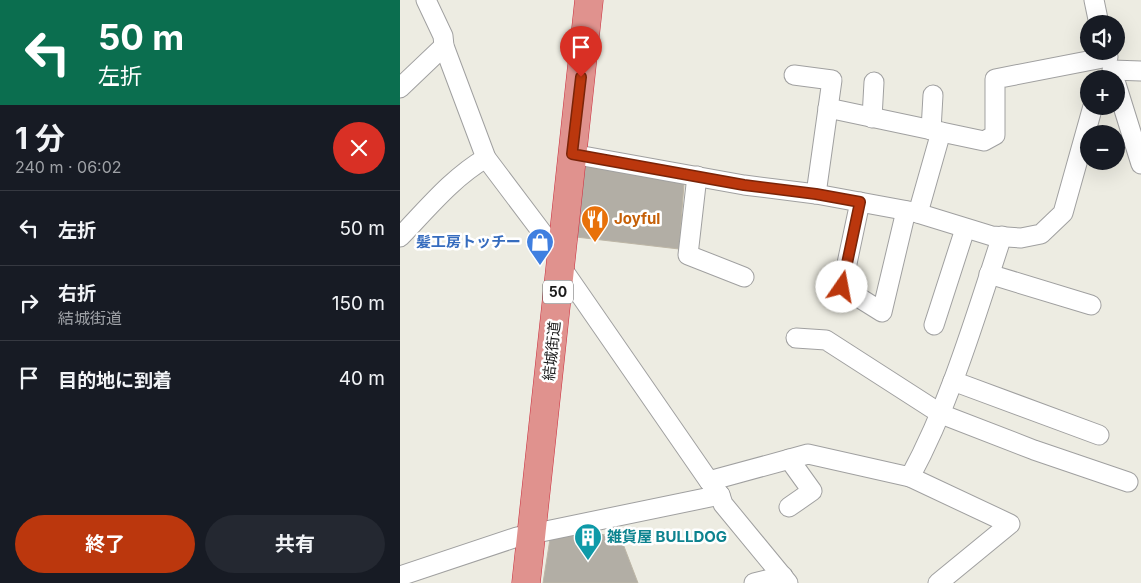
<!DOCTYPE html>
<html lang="ja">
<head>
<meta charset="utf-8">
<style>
  :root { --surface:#171b24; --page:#242831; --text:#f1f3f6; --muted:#9ea1a6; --line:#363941; --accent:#bb370d }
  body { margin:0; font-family:Inter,"Noto Sans JP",sans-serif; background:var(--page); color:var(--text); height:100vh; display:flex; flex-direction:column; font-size:19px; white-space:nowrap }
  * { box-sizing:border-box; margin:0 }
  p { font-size:16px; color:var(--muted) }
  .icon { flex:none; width:28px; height:28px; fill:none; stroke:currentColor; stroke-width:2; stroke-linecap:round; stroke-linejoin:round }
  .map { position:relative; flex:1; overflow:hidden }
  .panel { display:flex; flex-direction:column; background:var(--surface); width:400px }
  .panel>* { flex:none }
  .top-card { background:#0b6e4f; color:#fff; overflow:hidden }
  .fabs { position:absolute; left:680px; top:15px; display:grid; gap:10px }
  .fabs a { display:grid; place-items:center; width:45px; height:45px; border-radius:50%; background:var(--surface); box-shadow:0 5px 20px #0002; font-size:25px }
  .pin { position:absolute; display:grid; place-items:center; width:42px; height:42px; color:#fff; margin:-51px -21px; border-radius:50% 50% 50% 0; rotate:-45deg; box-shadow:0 0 5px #0007 }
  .pin .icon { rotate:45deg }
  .me { position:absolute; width:55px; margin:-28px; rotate:12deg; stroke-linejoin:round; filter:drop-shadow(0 0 4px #0008) }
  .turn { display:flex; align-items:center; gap:18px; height:105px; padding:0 15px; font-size:22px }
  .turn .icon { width:65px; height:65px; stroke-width:2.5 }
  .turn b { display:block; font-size:35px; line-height:42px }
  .round { display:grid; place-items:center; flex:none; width:52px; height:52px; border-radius:26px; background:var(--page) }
  .head { display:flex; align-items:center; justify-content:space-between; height:85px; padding:0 15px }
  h1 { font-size:30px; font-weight:700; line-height:38px }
  .cta { display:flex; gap:10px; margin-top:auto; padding:10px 15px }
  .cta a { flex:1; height:58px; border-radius:30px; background:var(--accent); color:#fff; font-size:20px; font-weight:700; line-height:58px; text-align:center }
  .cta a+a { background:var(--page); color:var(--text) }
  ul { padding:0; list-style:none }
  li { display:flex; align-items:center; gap:15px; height:75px; padding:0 15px; border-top:1px solid var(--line) }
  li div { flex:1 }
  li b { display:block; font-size:19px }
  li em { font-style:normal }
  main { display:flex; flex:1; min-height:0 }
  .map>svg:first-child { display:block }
</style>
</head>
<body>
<main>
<section class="panel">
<div class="top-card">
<div class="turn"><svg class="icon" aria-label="left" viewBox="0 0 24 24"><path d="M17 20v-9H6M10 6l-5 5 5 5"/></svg><div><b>50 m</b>左折</div></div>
</div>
<div class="head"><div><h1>1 分</h1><p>240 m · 06:02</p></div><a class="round" style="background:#d93025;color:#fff"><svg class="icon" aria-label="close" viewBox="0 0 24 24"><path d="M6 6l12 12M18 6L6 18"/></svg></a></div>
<ul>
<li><svg class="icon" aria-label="left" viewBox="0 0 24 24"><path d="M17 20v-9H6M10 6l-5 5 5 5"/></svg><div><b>左折</b></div><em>50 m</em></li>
<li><svg class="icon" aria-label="right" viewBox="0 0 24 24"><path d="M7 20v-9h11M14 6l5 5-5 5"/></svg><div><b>右折</b><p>結城街道</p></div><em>150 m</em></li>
<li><svg class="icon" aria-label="arrive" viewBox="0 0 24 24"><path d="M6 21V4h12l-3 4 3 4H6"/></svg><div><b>目的地に到着</b></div><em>40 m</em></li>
</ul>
<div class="cta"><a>終了</a><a>共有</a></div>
</section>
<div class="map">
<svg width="741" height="583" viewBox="0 0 741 583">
  <rect width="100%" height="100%" fill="#edece2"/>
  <g fill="#b2aea5" stroke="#bdb6a6">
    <path d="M182 164 284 184 279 249 176 237Z"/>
    <path d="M169 532 220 536 238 583H143L150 539Z"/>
  </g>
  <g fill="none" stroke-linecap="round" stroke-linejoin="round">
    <g stroke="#a0a0a0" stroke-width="21">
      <g id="minor">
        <path d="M26 0 43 36 44 46 86 158 144 235 162 254"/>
        <path d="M694 0 699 24"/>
        <path d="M712 70 741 71"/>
        <path d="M394 75 432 80 416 194"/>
        <path d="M716 84 741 164"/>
        <path d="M0 88 44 46"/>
        <path d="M428 108 584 141 595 135V79L708 57"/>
        <path d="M472 118 474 82"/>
        <path d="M531 130 533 95"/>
        <path d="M172 154 344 185 416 194 514 212 592 236 621 238 641 234 663 213 693 106"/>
        <path d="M297 176 288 255 344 277"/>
        <path d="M460 202 442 287 482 312 506 211"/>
        <path d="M518 213 541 132"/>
        <path d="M0 237C27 209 53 177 86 158"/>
        <path d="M161 267 309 481 320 495 323 504 388 583"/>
        <path d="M589 274 691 305"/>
        <path d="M534 325 565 229"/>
        <path d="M396 338 426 340 541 414 634 450 728 482"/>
        <path d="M553 381 699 435"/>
        <path d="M510 477 610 524 538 583"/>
        <path d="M309 481 408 454 510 477C551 401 575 318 602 236"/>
        <path d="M389 507 412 491 389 459"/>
        <path d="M0 576 117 537 320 495"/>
        <path d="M354 583 383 576"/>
      </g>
    </g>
    <g stroke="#cb2f3f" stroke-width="29">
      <path id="highway" d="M126 583 189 0"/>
    </g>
    <use href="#minor" stroke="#fff" stroke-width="19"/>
    <use href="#highway" stroke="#e0928e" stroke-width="28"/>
  </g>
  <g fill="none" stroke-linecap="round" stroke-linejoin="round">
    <g stroke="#7a2408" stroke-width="12">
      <path id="route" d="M181 77 172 154 344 185 416 194 460 202 442 287"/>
    </g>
    <use href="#route" stroke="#bb370d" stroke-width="9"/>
  </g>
  <defs>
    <g id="restaurant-pin" transform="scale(1.4375)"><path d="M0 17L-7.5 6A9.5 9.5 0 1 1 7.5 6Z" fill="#e8710a" stroke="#fff"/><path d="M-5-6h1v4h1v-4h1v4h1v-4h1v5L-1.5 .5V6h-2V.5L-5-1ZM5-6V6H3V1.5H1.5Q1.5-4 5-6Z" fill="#fff"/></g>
    <g id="shop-pin" transform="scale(1.4375)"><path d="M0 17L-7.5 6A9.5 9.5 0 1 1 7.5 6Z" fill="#3f7fe0" stroke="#fff"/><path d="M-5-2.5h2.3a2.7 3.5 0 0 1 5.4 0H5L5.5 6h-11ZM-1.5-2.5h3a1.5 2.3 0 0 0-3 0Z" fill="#fff"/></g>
    <g id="building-pin" transform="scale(1.4375)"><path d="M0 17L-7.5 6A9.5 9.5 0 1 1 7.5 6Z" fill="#0f9aa8" stroke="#fff"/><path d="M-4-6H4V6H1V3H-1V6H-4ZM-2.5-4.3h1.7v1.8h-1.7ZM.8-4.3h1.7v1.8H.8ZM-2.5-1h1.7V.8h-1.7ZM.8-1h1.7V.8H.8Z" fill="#fff"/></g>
  </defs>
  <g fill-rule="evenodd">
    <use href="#restaurant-pin" x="195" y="219"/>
    <use href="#shop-pin" x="140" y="242"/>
    <use href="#building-pin" x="188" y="537"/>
  </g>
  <g text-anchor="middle" stroke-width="5" stroke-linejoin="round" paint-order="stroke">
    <rect fill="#fff" stroke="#606060" stroke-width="1" x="143" y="280.5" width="30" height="23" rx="4"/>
    <g font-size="14" font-weight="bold" fill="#1c1c1c">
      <text x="158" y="297">50</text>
    </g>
    <g font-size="15" font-weight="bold" fill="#c56008" stroke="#fff" text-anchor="start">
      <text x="214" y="224">Joyful</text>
    </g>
    <g font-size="15" font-weight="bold" fill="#366cbe" stroke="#fff" text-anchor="end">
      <text x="121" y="247">髪工房トッチー</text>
    </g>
    <g font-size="15" fill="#1c1c1c" stroke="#fff">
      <text transform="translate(152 351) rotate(-84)" y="5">結城街道</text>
    </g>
    <g font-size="15" font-weight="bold" fill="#0d838f" stroke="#fff" text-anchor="start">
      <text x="207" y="542">雑貨屋 BULLDOG</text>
    </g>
  </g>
</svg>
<div class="fabs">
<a><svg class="icon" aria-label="sound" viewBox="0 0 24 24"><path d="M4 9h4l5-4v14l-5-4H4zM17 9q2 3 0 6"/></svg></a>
<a>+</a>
<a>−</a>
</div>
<div class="pin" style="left:181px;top:77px;background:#d93025"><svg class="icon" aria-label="arrive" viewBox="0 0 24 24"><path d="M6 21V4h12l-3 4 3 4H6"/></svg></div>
<svg class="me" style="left:442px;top:287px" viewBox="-20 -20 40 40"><circle r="19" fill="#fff"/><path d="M0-13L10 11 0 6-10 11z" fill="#bb370d"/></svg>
</div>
</main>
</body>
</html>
